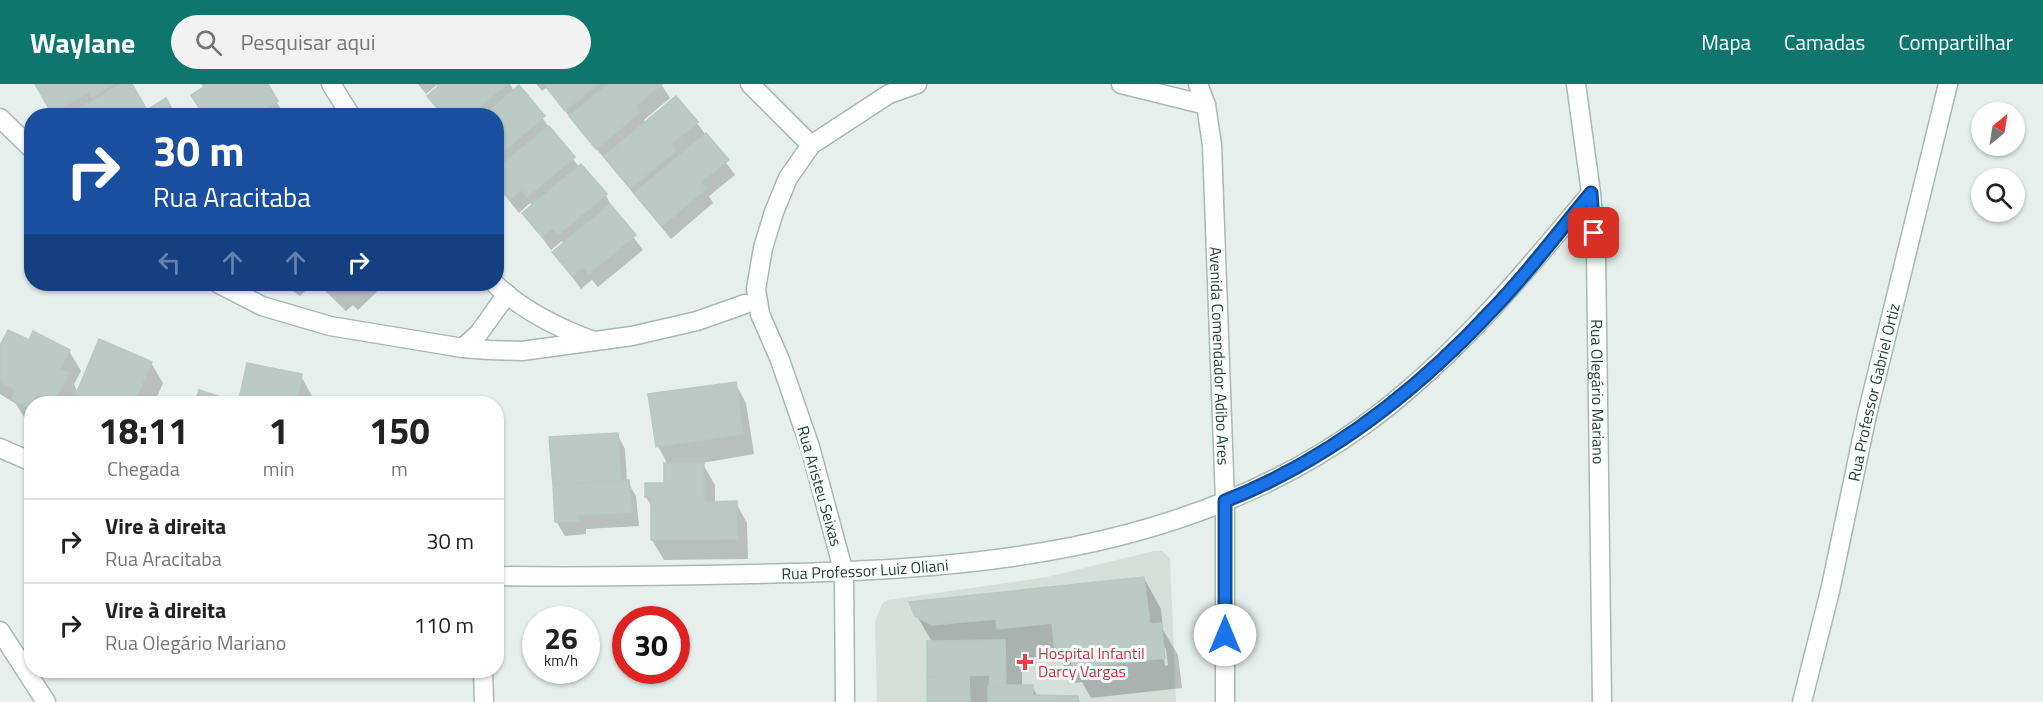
<!DOCTYPE html>
<html lang="pt">
<head>
<meta charset="utf-8">
<style>
  :root { --surface:#fff; --page:#f2f2f2; --text:#222; --muted:#767676; --line:#e0e0e0; --accent:#0f766e }
  body { margin:0; font-family:"Titillium Web",sans-serif; background:var(--page); color:var(--text); height:100vh; display:flex; flex-direction:column; font-size:22px; white-space:nowrap }
  * { box-sizing:border-box; margin:0 }
  p { font-size:20px; color:var(--muted) }
  .icon { flex:none; width:33px; height:33px; fill:none; stroke:currentColor; stroke-width:2; stroke-linecap:round; stroke-linejoin:round }
  .map { position:relative; flex:1; overflow:hidden }
  .drawer { position:absolute; left:24px; top:312px; width:480px; height:282px; display:flex; flex-direction:column; background:var(--surface); border-radius:24px; box-shadow:0 2px 4px #0004 }
  .drawer>* { flex:none }
  .top-card { position:absolute; left:24px; top:24px; width:480px; height:183px; border-radius:24px; box-shadow:0 2px 4px #0004; background:#1a4fa0; color:#fff; overflow:hidden }
  .needle { width:39px; rotate:30deg }
  .buttons { position:absolute; left:1971px; top:18px; display:grid; gap:12px }
  .buttons a { display:grid; place-items:center; width:54px; height:54px; border-radius:50%; background:var(--surface); box-shadow:0 2px 4px #0004; font-size:30px }
  .speed { position:absolute; left:522px; top:522px; display:flex; gap:12px; font-size:30px; font-weight:700; text-align:center }
  .speed>* { display:grid; place-content:center; width:78px; height:78px; border-radius:50%; background:var(--surface); box-shadow:0 2px 4px #0004; line-height:1 }
  .speed small { font-size:15px; font-weight:400 }
  .speed .limit { border:9px solid #d22; background:#fff; color:#111 }
  .pin { position:absolute; display:grid; place-items:center; width:51px; height:51px; color:#fff; margin:-26px; border-radius:12px; box-shadow:0 3px 9px #0006 }
  .me { position:absolute; width:66px; margin:-33px; rotate:0deg; stroke-linejoin:round; filter:drop-shadow(0 0 4px #0008) }
  .turn { display:flex; align-items:center; gap:21px; height:126px; padding:0 30px; font-size:27px }
  .turn .icon { width:78px; height:78px; stroke-width:2.5 }
  .turn b { display:block; font-size:42px; line-height:51px }
  .lanes { display:flex; align-items:center; height:57px; padding:0 30px; background:#0003; justify-content:center; gap:30px; direction:ltr }
  .lanes .off { opacity:.35 }
  .eta { display:flex; justify-content:space-evenly; align-items:center; height:102px; text-align:center }
  .eta b { font-size:36px; font-weight:700; line-height:42px }
  ul { padding:0; list-style:none }
  li { display:flex; align-items:center; gap:18px; height:84px; padding:0 30px; border-top:2px solid var(--line) }
  li div { flex:1 }
  li b { display:block; font-size:22px }
  li em { font-style:normal }
  header { display:flex; align-items:center; gap:36px; box-sizing:border-box; height:84px; padding:0 30px; background:var(--accent); color:#fff }
  header strong { font-size:28px }
  nav { display:flex; gap:33px; margin-inline-start:auto; font-size:21px }
  .search { width:420px; height:54px; background:var(--page); display:flex; align-items:center; gap:15px; box-sizing:border-box; padding:0 21px; border-radius:33px; color:var(--muted); font-size:22px }
  .map>svg:first-child { display:block }
</style>
</head>
<body>
<header>
<strong>Waylane</strong>
<div class="search"><svg class="icon" aria-label="search" viewBox="0 0 24 24"><circle cx="10" cy="10" r="6"/><path d="M15 15l6 6"/></svg>Pesquisar aqui</div>
<nav><a>Mapa</a><a>Camadas</a><a>Compartilhar</a></nav>
</header>
<div class="map">
<svg width="2043" height="618" viewBox="0 0 2043 618">
  <rect width="100%" height="100%" fill="#e6efeb"/>
  <path fill="#d4dfda" d="M1154 467H1162L1170 474 1176 618H877L875 538 882 520 888 516 1047 493Z"/>
  <g fill="#0003" fill-rule="evenodd">
    <path d="M36 0H130L147 28 175 32H54Z"/>
    <path d="M204 0H266L285 32H205L206 4Z"/>
    <path d="M418 0H510L514 7 519 3 579 83 606 111 613 126 643 166 598 203 592 196 581 205 554 168 564 160 562 157 551 166 524 129 532 122 530 119 519 129 496 100V87L503 82 500 79 496 82V32H442L429 12 439 4 437 1 426 10Z"/>
    <path d="M536 0H661L670 14 644 36 646 39H697L735 91 709 112 713 119 671 155 546 4 542 7Z"/>
    <path d="M282 200H313L300 212Z"/>
    <path d="M318 200H385L358 226 353 221 346 227Z"/>
    <path d="M29 258 69 267 81 287 74 300 78 309 151 279 163 299 154 320H32V338L25 335 16 320 0 310V268Z"/>
    <path d="M301 292 312 312 311 320H240Z"/>
    <path d="M735 299 746 319 754 370 696 380H703L715 401V419H736L747 439 748 475 664 476 652 456V423L646 413V400H666L668 381 658 362Z"/>
    <path d="M617 350 625 365 627 397 636 412 639 442 586 445V450L565 452 556 437Z"/>
    <path d="M1144 494 1161 525 1163 546 1178 571 1182 604 1091 614 1082 598 1074 599 1058 571 1015 575 1022 588V602H1032L1038 613H1077L1080 618H929L928 558H932L917 532ZM1162 561 1166 565 1168 581 1165 582Z"/>
  </g>
  <g fill="#bbcac4" stroke="#b8c9c2" stroke-width="1.5">
    <path d="M35 0H114L92 14 89 8 52 30Z"/>
    <path d="M120 0H132L147 26 166 14 176 32H75L73 28Z"/>
    <path d="M202 0H268L278 17 255 32H204L191 11 204 3Z"/>
    <path d="M441 0H507L468 32 460 28 456 32H444L427 12Z"/>
    <path d="M544 0H598L565 27Z"/>
    <path d="M608 0H662L636 22 641 28 596 65 569 32Z"/>
    <path d="M519 1 545 32 497 73 496 32H483Z"/>
    <path d="M676 12 698 38 671 61 676 67 631 104 604 72Z"/>
    <path d="M549 42 575 73 527 113 521 106 510 115 496 99V85Z"/>
    <path d="M706 49 729 76 701 98 707 104 662 142 634 109Z"/>
    <path d="M581 80 607 110 558 151 553 144 542 153 522 129Z"/>
    <path d="M610 120 636 151 589 190 583 183 572 192 552 168Z"/>
    <path d="M325 200H353L346 207 341 202 334 208Z"/>
    <path d="M8 246 29 256 33 247 70 266 60 285 69 289 54 318 37 309 30 324 12 315 16 306 0 298V262Z"/>
    <path d="M99 255 152 278 134 320H72Z"/>
    <path d="M247 279 302 290 297 320H238Z"/>
    <path d="M736 298 743 350 656 363 648 310Z"/>
    <path d="M199 306 230 316 228 320H195Z"/>
    <path d="M618 349 621 397 553 401 549 353Z"/>
    <path d="M664 379H704V418L737 417V455L651 456V413H645V399H664Z"/>
    <path d="M629 396 632 428 579 431V437L555 438 553 401Z"/>
    <path d="M1144 493 1150 540 1161 539 1165 574 1072 584 1071 567 1055 569 1052 539 997 545 996 535 932 541 915 532 909 518Z"/>
    <path d="M1005 556 1006 604 989 603 990 591 927 593V557Z"/>
    <path d="M969 592 970 618H927V593Z"/>
    <path d="M1006 601H1033V611L1078 612V618H988V603L1006 604Z"/>
  </g>
  <g fill="none" stroke-linecap="round" stroke-linejoin="round">
    <g stroke="#a8b8b2" stroke-width="21">
      <g id="street">
        <path d="M331 0 351 32"/>
        <path d="M750 0 811 61"/>
        <path d="M1121 0 1206 21"/>
        <path id="s1" d="M1198 0 1206 21 1212 61 1225 417V618"/>
        <path id="s2" d="M1576 0 1591 109 1596 169 1602 618"/>
        <path d="M0 34 32 65"/>
        <path d="M219 200 262 222 330 242 463 264 489 266 522 267 632 252 697 237 745 220"/>
        <path d="M495 200C522 226 556 243 591 256"/>
        <path d="M463 264 479 249 507 210"/>
        <path d="M0 364 32 378"/>
        <path id="s3" d="M496 492C583 493 668 492 754 490 969 486 1184 471 1364 341 1453 276 1522 192 1591 109"/>
        <path d="M0 547 46 618"/>
        <path d="M483 586 484 618"/>
        <path d="M845 618 844 489 810 363 780 276 760 230 756 205 763 164 774 128 788 94 811 61 889 10 917 0"/>
        <path id="s4" d="M1802 618 1830 507 1867 331 1948 0"/>
      </g>
    </g>
    <use href="#street" stroke="#fff" stroke-width="18"/>
  </g>
  <g fill="none" stroke-linecap="round" stroke-linejoin="round">
    <g stroke="#114b97" stroke-width="15">
      <path id="route" d="M1225 551V417C1329 376 1419 305 1494 224 1529 188 1559 147 1591 109L1594 149"/>
    </g>
    <use href="#route" stroke="#1a73e8" stroke-width="10"/>
  </g>
  <path fill="#e0444e" stroke="#f7fbf9" stroke-width="2" d="M1022 569h6v6h6v6h-6v6h-6v-6h-6v-6h6z"/>
  <g text-anchor="middle" stroke-width="6" stroke-linejoin="round" paint-order="stroke">
    <g font-size="16" fill="#24423a" stroke="#f7fbf9">
      <text dy="6" stroke="none"><textPath href="#s1" startOffset="274">Avenida Comendador Adibo Ares</textPath></text>
      <text dy="6" stroke="none"><textPath href="#s2" startOffset="309">Rua Olegário Mariano</textPath></text>
      <text dy="6" stroke="none"><textPath href="#s4" startOffset="318">Rua Professor Gabriel Ortiz</textPath></text>
      <text transform="translate(820 402) rotate(74)" y="6">Rua Aristeu Seixas</text>
      <text dy="6" stroke="none"><textPath href="#s3" startOffset="369">Rua Professor Luiz Oliani</textPath></text>
    </g>
    <g font-size="16" fill="#be3a42" stroke="#f7fbf9" text-anchor="start">
      <text x="1038" y="575">Hospital Infantil<tspan x="1038" dy="18">Darcy Vargas</tspan></text>
    </g>
  </g>
</svg>
<div class="buttons">
<a><svg class="needle" viewBox="-14 -14 28 28"><path d="M0-13l5 13h-10z" fill="#e53935"/><path d="M0 13l5-13h-10z" fill="#767676"/></svg></a>
<a><svg class="icon" aria-label="search" viewBox="0 0 24 24"><circle cx="10" cy="10" r="6"/><path d="M15 15l6 6"/></svg></a>
</div>
<div class="speed"><div>26<small>km/h</small></div><div class="limit">30</div></div>
<div class="pin" style="left:1594px;top:149px;background:#d93025"><svg class="icon" aria-label="arrive" viewBox="0 0 24 24"><path d="M6 21V4h12l-3 4 3 4H6"/></svg></div>
<svg class="me" style="left:1225px;top:551px" viewBox="-20 -20 40 40"><circle r="19" fill="#fff"/><path d="M0-13L10 11 0 6-10 11z" fill="#1a73e8"/></svg>
<div class="top-card">
<div class="turn"><svg class="icon" aria-label="right" viewBox="0 0 24 24"><path d="M7 20v-9h11M14 6l5 5-5 5"/></svg><div><b>30 m</b>Rua Aracitaba</div></div>
<div class="lanes"><svg class="icon off" aria-label="left" viewBox="0 0 24 24"><path d="M17 20v-9H6M10 6l-5 5 5 5"/></svg><svg class="icon off" aria-label="ahead" viewBox="0 0 24 24"><path d="M12 20V5M6 11l6-6 6 6"/></svg><svg class="icon off" aria-label="ahead" viewBox="0 0 24 24"><path d="M12 20V5M6 11l6-6 6 6"/></svg><svg class="icon" aria-label="right" viewBox="0 0 24 24"><path d="M7 20v-9h11M14 6l5 5-5 5"/></svg></div>
</div>
<section class="drawer">
<div class="eta">
<div><b>18:11</b><p>Chegada</p></div>
<div><b>1</b><p>min</p></div>
<div><b>150</b><p>m</p></div>
</div>
<ul>
<li><svg class="icon" aria-label="right" viewBox="0 0 24 24"><path d="M7 20v-9h11M14 6l5 5-5 5"/></svg><div><b>Vire à direita</b><p>Rua Aracitaba</p></div><em>30 m</em></li>
<li><svg class="icon" aria-label="right" viewBox="0 0 24 24"><path d="M7 20v-9h11M14 6l5 5-5 5"/></svg><div><b>Vire à direita</b><p>Rua Olegário Mariano</p></div><em>110 m</em></li>
</ul>
</section>
</div>
</body>
</html>
